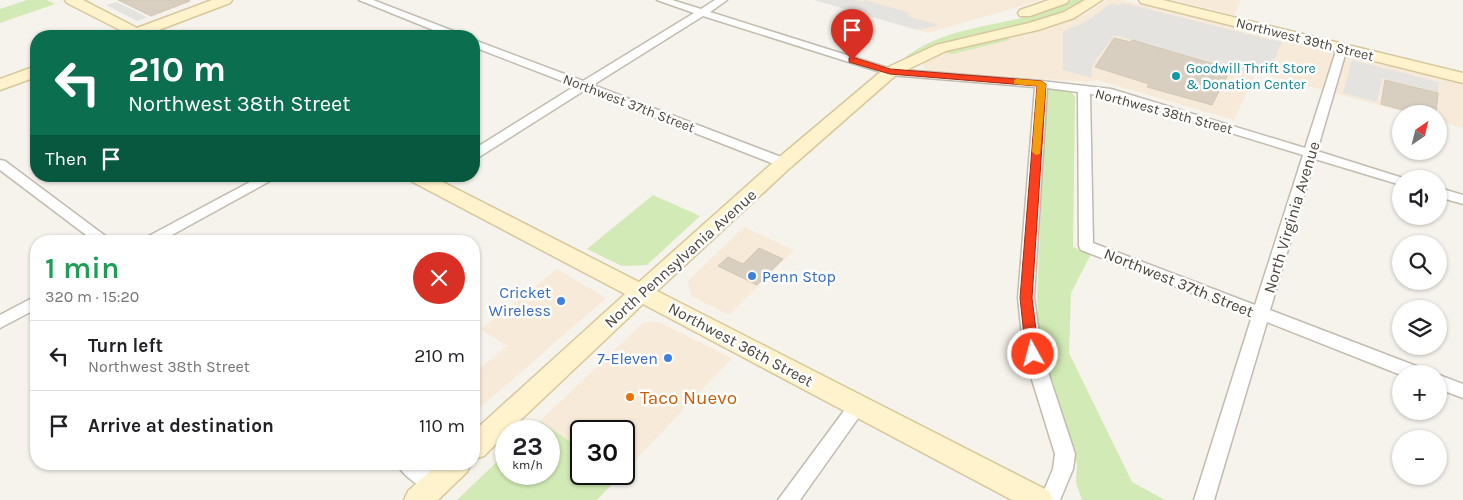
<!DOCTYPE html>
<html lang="en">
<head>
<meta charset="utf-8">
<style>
  :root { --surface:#fff; --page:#f2f2f2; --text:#202124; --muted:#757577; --line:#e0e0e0 }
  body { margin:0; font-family:Karla,sans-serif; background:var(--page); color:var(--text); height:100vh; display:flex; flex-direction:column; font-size:19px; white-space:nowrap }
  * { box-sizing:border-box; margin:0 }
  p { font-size:16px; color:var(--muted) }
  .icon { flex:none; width:28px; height:28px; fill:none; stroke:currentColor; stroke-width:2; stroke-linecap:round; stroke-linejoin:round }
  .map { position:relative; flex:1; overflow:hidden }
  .panel { position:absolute; left:30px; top:235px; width:450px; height:235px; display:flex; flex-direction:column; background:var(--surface); border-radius:20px; box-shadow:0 1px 4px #0004 }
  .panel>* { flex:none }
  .guide { position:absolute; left:30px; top:30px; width:450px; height:152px; border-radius:20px; box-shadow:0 1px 4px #0004; background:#0b6e4f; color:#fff; overflow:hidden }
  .needle { width:32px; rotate:35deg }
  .buttons { position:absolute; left:1392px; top:105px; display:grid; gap:10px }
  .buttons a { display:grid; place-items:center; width:55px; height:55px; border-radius:50%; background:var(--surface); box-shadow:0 1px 4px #0004; font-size:25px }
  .speed { position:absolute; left:495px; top:420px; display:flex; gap:10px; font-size:25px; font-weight:700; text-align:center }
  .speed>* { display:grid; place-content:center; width:65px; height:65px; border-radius:50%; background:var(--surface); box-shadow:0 1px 4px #0004; line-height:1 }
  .speed small { font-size:12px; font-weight:400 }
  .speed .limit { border:2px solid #111; border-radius:8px; background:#fff; color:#111 }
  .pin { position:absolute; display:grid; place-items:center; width:42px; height:42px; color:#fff; margin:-51px -21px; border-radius:50% 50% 50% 0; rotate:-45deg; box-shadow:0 0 5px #0007 }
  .pin .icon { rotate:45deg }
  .me { position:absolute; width:55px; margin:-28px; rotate:353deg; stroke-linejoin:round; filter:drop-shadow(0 0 4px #0008) }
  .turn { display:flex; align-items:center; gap:18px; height:105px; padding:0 15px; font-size:22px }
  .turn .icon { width:65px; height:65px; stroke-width:2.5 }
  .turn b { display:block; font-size:35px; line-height:42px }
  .then { display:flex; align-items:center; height:48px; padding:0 15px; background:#0003; gap:10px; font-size:19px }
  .round { display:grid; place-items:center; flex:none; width:52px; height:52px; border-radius:26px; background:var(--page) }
  .summary { display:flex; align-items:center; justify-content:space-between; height:85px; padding:0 15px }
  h1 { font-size:30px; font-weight:600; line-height:38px; color:#1e9e55 }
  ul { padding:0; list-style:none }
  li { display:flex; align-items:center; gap:15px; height:70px; padding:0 15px; border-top:1px solid var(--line) }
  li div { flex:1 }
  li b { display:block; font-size:19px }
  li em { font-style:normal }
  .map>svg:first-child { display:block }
</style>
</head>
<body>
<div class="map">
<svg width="1463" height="500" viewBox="0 0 1463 500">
  <rect width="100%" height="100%" fill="#f6f3ec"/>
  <g fill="#f7ead8">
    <path d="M814 0H1041L928 33Z"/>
    <path d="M1107 0H1122L1463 83V128L1439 121V114H1412L1256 72 1234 120 1097 80 1091 82 938 73 926 70 922 64 926 60 950 50 1068 21 1085 15Z"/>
    <path d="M1174 0H1241L1234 15Z"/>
    <path d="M744 227 794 250 729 315 691 296 688 281Z"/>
    <path d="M557 269 606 298 474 413V374L507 346 481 329Z"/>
    <path d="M644 322H659L732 358 624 472V431H581V449L540 421Z"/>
  </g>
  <g fill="#d2eab5">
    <path d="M27 0H47L55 4 0 23V9Z"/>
    <path d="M1072 0H1083C1039 28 986 32 937 46 925 49 912 59 902 60 950 20 1018 29 1072 0Z"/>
    <path d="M1003 37H1009V40L953 54 946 53 945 52Z"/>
    <path d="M1051 88C1061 88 1068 88 1075 96L1073 247 1091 254 1071 293 1069 353 1132 482 1165 500H1082L1076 483 1077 465 1068 433 1052 392 1039 342 1037 298 1046 90Z"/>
    <path d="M653 195 700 216 647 265 622 266 587 249Z"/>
    <path d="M540 421 581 449V474L621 475 597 500H457L506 453V474H549V431H529Z"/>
  </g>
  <g fill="#e5e3e0">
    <path d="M814 0H855L862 2 866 0 910 13 907 16 936 24 937 26 917 30Z"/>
    <path d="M117 2 147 17 137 21 106 5Z"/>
    <path d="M1123 3 1267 39 1282 42 1268 74 1253 70 1251 73 1114 35 1092 66V78L1063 70V32L1087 21 1110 4 1119 5Z"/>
    <path d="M1352 60 1439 82 1438 92 1382 78 1377 102 1343 93Z"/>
  </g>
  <g fill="#d8cfc1" stroke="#d3c7b4">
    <path d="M118 0H189L190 1 151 16Z"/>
    <path d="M1114 38 1130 42 1132 40 1231 69 1212 105 1147 87 1149 84 1095 67Z"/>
    <path d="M1385 80 1438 93 1436 114H1417L1381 104Z"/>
    <path d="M759 248 783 259 757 285 718 266 728 257 743 264Z"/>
  </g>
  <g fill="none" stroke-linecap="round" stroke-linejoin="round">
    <g stroke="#c2bbae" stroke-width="3">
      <g id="street">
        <path d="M359 0H373L461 34 462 36H448Z"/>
        <path d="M657 0H672L701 9 715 0H727L710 12 891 69 1041 81 1111 89 1305 148 1337 48 1342 45 1346 46 1347 48 1317 151 1406 179H1401V185L1315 159 1270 310 1424 369 1427 374 1401 375 1267 322 1214 500H1194L1252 316 1081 250 1079 246 1078 92 1047 88 1034 298 1042 354 1075 454 1073 469 1060 500H1040L1053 469 1055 454 1024 354 1018 298 1035 87 890 75 703 16 593 85 789 160 791 163 789 166H779L585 90 479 157 474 158V149L575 86 474 47V40L583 81 694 13ZM1090 94 1110 96 1303 155 1255 305 1093 243Z"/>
        <path d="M0 160 5 161 108 238 110 241H94L0 170Z"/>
        <path d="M261 176H279L161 241H143L145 238Z"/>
        <path d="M1439 188 1463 195V204L1439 197Z"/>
        <path d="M36 296V309L0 328V315Z"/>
        <path d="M1439 375 1463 384V398L1439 389Z"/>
        <path d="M858 398 864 400 867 405 864 410 800 500H778L852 400Z"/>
        <path d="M397 464H422L442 479 445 485 442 491 435 494C422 489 403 476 397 464Z"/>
      </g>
    </g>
    <g stroke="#d6c79b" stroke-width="3">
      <g id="secondary">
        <path d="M65 0H83L137 28 212 0H232L230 3 148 34 149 36H121L124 32 67 3Z"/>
        <path d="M1049 0H1069L1067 3 1030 16H1020L1018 13 1020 10Z"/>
        <path d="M1085 0H1102L1074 18 1038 30 946 51 896 75 791 167 657 291 1049 491 1053 500H1012L643 304 509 431H506V434L484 456 474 459V431L625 294 409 180 407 176H431L639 282 777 159 884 69 936 45 1029 23 1064 12Z"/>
        <path d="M1139 0H1163L1463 73V83L1141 3Z"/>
        <path d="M36 66V77L0 90V79Z"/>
        <path d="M438 464H471L467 472 438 500H404L408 491Z"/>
      </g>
    </g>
    <use href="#street" fill="#fff" fill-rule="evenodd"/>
    <use href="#secondary" fill="#fff3cd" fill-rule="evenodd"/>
  </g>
  <path fill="#fc3f1d" stroke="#a42913" d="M852 57 890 69 1041 81 1046 84 1032 298 1039 354 1037 357H1028L1026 354 1020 298 1037 86 890 74 849 62V58Z"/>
  <path fill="#f59e0b" d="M1017 79 1041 81 1046 84 1040 154 1036 155 1032 152 1037 86 1014 84V80Z"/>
  <circle fill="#0f9aa8" stroke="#fff" stroke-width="2" cx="1176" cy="76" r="5"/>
  <g fill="#3f7fe0" stroke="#fff" stroke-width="2">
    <circle cx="752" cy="276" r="5"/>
    <circle cx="561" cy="301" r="5"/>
    <circle cx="668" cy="358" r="5"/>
  </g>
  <circle fill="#e8710a" stroke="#fff" stroke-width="2" cx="630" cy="397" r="5"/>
  <g text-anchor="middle" stroke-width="5" stroke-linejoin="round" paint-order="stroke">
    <g font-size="14" fill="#4b4439" stroke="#fff">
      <text transform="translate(1305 39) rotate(14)" y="5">Northwest 39th Street</text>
      <text transform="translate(629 103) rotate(21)" y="5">Northwest 37th Street</text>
      <text transform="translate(1164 111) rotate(15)" y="5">Northwest 38th Street</text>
    </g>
    <g font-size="14" fill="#0d838f" stroke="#fff" text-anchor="start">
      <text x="1186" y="73">Goodwill Thrift Store<tspan x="1186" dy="16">&amp; Donation Center</tspan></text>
    </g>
    <g font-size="16" fill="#4b4439" stroke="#fff">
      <text transform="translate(1291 217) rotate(-73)" y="6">North Virginia Avenue</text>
      <text transform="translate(680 258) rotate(-42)" y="6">North Pennsylvania Avenue</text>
      <text transform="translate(1179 282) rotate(22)" y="6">Northwest 37th Street</text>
      <text transform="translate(741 344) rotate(28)" y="6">Northwest 36th Street</text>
    </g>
    <g font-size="16" fill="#366cbe" stroke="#fff" text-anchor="end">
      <text x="762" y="282" text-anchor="start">Penn Stop</text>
      <text x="551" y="298">Cricket<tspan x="551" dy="18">Wireless</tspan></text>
      <text x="658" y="364">7-Eleven</text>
    </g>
    <g font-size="19" fill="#c56008" stroke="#fff" text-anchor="start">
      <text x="640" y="404">Taco Nuevo</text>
    </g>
  </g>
</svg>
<div class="buttons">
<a><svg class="needle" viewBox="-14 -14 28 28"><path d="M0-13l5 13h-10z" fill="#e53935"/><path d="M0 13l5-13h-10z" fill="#757577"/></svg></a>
<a><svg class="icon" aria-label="sound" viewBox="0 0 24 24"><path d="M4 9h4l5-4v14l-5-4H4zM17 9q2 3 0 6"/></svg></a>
<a><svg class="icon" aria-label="search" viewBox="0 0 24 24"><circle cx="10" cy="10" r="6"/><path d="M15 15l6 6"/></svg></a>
<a><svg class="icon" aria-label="layers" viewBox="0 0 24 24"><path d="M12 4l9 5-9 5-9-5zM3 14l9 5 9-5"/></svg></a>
<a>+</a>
<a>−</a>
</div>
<div class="speed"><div>23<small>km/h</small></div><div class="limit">30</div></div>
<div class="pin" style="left:852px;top:60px;background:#d93025"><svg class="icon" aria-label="arrive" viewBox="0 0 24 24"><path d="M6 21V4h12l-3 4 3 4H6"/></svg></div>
<svg class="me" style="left:1033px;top:354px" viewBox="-20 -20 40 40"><circle r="17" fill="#fc3f1d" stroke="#fff" stroke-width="3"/><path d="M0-11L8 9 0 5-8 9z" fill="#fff"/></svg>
<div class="guide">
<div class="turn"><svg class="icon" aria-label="left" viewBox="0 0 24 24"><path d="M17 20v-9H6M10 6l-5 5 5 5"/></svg><div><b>210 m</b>Northwest 38th Street</div></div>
<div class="then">Then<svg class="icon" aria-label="arrive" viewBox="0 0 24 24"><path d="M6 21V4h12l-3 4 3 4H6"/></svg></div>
</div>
<section class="panel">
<div class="summary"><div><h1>1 min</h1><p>320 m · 15:20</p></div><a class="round" style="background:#d93025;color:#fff"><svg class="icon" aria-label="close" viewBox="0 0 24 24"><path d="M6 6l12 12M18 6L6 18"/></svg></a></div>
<ul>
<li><svg class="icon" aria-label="left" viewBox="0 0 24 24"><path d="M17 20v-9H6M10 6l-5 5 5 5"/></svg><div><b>Turn left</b><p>Northwest 38th Street</p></div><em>210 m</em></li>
<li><svg class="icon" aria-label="arrive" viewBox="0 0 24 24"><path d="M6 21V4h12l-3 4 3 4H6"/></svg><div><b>Arrive at destination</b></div><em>110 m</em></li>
</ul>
</section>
</div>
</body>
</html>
